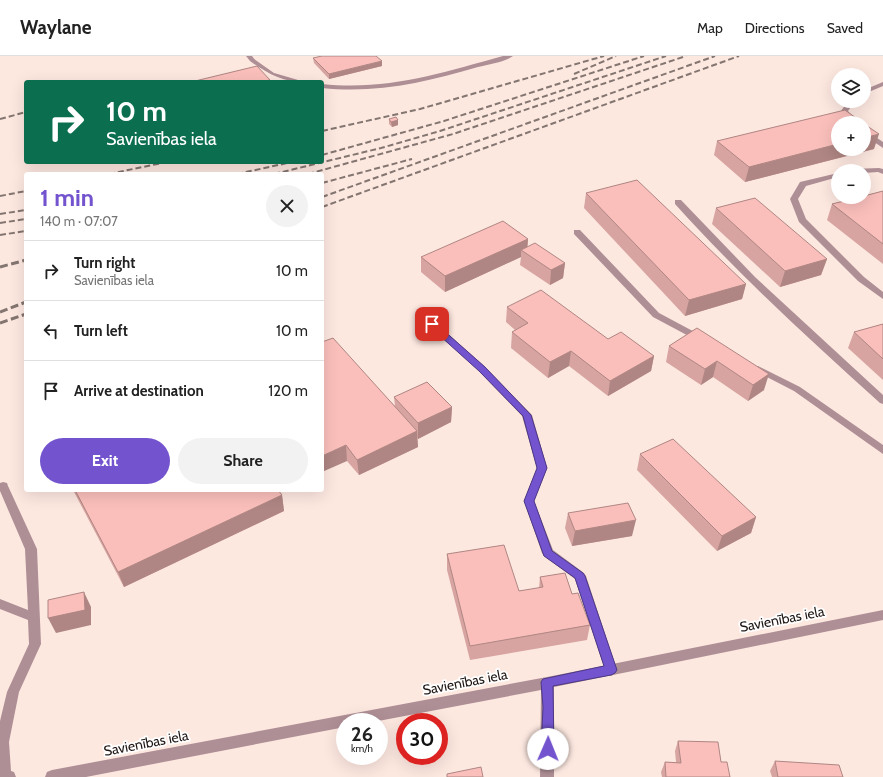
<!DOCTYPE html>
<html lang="en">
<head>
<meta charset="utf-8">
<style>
  :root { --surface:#fff; --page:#f2f2f2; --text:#222; --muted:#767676; --line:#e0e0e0; --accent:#7354ce }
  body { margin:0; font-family:Cabin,sans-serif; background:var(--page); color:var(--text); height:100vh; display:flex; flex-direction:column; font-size:15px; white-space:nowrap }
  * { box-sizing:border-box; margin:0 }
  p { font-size:13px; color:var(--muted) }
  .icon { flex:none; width:22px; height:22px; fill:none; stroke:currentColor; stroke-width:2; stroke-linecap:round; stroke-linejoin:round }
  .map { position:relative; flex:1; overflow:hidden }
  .panel { position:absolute; left:24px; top:116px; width:300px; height:320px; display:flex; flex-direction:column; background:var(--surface); border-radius:4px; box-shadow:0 4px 16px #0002 }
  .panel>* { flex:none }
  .top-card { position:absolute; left:24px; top:24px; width:300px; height:84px; border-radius:4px; box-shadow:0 4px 16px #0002; background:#0b6e4f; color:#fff; overflow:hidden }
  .tools { position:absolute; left:831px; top:12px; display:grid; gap:8px }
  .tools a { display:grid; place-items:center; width:40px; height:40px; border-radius:50%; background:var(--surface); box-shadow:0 4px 16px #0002; font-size:20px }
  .speed { position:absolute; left:336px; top:657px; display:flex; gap:8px; font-size:20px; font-weight:700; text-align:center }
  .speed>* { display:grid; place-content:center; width:52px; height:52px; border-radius:50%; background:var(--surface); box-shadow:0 4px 16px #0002; line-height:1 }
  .speed small { font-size:10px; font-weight:400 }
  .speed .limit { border:6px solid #d22; background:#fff; color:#111 }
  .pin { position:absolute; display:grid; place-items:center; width:34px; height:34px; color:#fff; margin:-17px; border-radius:8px; box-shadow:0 2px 6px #0006 }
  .me { position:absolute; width:44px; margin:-22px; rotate:1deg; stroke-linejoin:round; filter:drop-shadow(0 0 3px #0008) }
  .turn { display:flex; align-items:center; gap:14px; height:84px; padding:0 16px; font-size:18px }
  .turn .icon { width:52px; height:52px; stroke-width:2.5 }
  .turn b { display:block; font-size:28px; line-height:34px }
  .round { display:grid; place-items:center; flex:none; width:42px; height:42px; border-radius:21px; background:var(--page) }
  .headline { display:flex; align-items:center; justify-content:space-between; height:68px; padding:0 16px }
  h1 { font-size:24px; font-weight:800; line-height:30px; color:var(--accent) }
  .button { display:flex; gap:8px; margin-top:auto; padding:8px 16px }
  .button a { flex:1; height:46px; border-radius:24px; background:var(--accent); color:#fff; font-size:16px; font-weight:800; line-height:46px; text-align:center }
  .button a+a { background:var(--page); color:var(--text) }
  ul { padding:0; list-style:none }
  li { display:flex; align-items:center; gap:12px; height:60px; padding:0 16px; border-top:1px solid var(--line) }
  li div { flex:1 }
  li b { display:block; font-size:15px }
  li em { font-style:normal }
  header { display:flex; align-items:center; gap:24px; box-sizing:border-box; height:56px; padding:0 20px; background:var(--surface); border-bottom:1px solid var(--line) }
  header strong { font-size:19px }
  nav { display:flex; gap:22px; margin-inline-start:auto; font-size:14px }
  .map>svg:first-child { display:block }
</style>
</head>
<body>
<header>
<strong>Waylane</strong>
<nav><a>Map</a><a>Directions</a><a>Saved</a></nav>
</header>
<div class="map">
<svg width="883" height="721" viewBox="0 0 883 721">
  <rect width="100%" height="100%" fill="#fde8e0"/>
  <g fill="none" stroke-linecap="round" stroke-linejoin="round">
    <g fill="#af8f96" fill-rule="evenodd">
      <path d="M503 0H513C505 6 489 8 478 11 426 26 377 38 322 32V28C387 35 441 17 503 0Z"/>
      <path d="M250 3H254L274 17 305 26C282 26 268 18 250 5Z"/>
      <path d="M883 26V30L864 38V34Z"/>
      <path d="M848 45H855L848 55 858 67H850L841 55Z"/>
      <path d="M864 73 883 86V92L864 79Z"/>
      <path d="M879 112 883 113V118L878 116 864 117V115H848L852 113Z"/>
      <path d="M838 117V121L806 130 798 143 806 163 864 221 883 236V243L858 225 799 166 790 143 800 126Z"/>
      <path d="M675 144H681L755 221 883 339V348L880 347C809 283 739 219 675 148Z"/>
      <path d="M574 174H580L659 257 704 281 706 283 704 285H698L653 261 574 178Z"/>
      <path d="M432 265 435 266 485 311 532 359 547 412 534 445 553 494 584 517 586 520 617 614 615 618 611 620 607 618 605 614 575 523 544 500 542 497 524 445 537 412 522 360 479 315 429 270 427 268 429 266Z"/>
      <path d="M758 310 800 331 883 389V398L794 335 755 315 753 313 755 311Z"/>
      <path d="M3 426 7 427 8 430 37 493 41 588 19 636 9 686 11 715 14 716 16 721H0V665L7 636 29 588 28 564 0 553V543L28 554 25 493 0 435V427Z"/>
    </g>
    <g fill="#af8f96" fill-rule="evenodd">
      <path d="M246 0H252L255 4 250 5Z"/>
      <path d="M883 554V564L554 631V721H540L541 634 373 666H345V671L86 721H45L47 716 52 714 547 621Z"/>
    </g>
    <g stroke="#837570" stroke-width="2" stroke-dasharray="6 3" stroke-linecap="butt">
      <path d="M574 18 616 0"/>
      <path d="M0 63 26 56"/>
      <path d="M322 75 420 53 604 0"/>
      <path d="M322 99 444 65 644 0"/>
      <path d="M109 118 167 106"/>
      <path d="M237 118 292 106"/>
      <path d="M274 118 381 92 440 75 666 0"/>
      <path d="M308 118 453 78 686 0"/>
      <path d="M322 127 412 103"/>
      <path d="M0 140 26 135"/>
      <path d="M322 141 715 0"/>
      <path d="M322 151 739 0"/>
      <path d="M0 158 26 154"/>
      <path d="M0 167 26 163"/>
      <path d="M0 179 26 175"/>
    </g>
    <g stroke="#837570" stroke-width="3" stroke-dasharray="8 3.5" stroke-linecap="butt">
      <path d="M0 211 26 204"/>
      <path d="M0 256 26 246"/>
      <path d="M0 267 26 258"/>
    </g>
  </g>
  <g fill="#d7a4a1">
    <path d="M313 2 382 10 329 23 314 7Z"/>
    <path d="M389 63 398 69 392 71 389 68Z"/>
    <path d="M717 85 874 93 745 126 714 99Z"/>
    <path d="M883 135V208L827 164 832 148Z"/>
    <path d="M586 137 746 228 742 243 685 260 584 152Z"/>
    <path d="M716 152 827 203 821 219 780 231 712 168Z"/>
    <path d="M528 183 527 191 565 207 563 222 550 229 520 209 521 201 445 236 421 216V201Z"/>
    <path d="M507 251 608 283 654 300 651 315 608 340 569 310 548 322 511 292 512 276 515 274 506 266Z"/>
    <path d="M883 268V324L848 292 854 276Z"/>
    <path d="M697 272 764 334 748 345 713 321 701 329 666 306 669 290Z"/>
    <path d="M322 286 395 350 394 341 452 351 451 366 418 383 417 381 418 391 359 419 347 405Z"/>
    <path d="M640 398 756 461 751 477 717 495 637 414Z"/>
    <path d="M73 434H284L279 436 282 439 284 455 124 531Z"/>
    <path d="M568 457 632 480 572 490 565 472Z"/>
    <path d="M447 498 519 535 539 532 540 521 572 538 590 569 587 584 470 604 447 514Z"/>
    <path d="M678 685 721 706 730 721H662L661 716 665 706H676L675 695Z"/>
    <path d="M775 705 843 721H772L770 715Z"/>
  </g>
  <g fill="#af8683">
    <path d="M382 5V10L329 23V18Z"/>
    <path d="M270 24V26H259Z"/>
    <path d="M398 64V69L392 71 391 66Z"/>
    <path d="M879 78 874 93 745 126 749 111 838 88V93H864V82Z"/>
    <path d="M528 183 527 198 521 194V201L445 236V220Z"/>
    <path d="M827 203 821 219 780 231 785 215Z"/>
    <path d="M565 207 563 222 550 229 551 214Z"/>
    <path d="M746 228 742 243 685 260 689 244Z"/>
    <path d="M571 295 569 310 548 322 550 306Z"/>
    <path d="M654 300 651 315 608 340 610 325Z"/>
    <path d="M717 305 713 321 701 329 705 313Z"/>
    <path d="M769 318 764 334 748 345 753 329Z"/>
    <path d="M452 351 451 366 418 383V367Z"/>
    <path d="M417 375 418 391 359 419 357 404Z"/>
    <path d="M346 389 347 405 322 416V400Z"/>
    <path d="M272 434H284L273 439Z"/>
    <path d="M282 439 284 455 124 531 118 516Z"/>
    <path d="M756 461 751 477 717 495 722 480Z"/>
    <path d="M636 464 632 480 572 490 575 475Z"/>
    <path d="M84 536 91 551V569L56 577 48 562Z"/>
  </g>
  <g fill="#fabfbb" stroke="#af8683">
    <path d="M322 0H376L382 5 329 18 313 2Z"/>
    <path d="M257 10 270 24 259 26H196L195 25Z"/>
    <path d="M845 54 863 67H838V88L749 111 717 85Z"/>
    <path d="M396 61 398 64 391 66 389 63Z"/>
    <path d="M864 68 879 78 864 82Z"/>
    <path d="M637 124 746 228 689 244 586 137Z"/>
    <path d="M883 135V188L832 148 860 141H864V140Z"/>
    <path d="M755 142 827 203 785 215 716 152Z"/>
    <path d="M503 165 528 183 445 220 421 201Z"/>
    <path d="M535 187 565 207 551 214 521 194Z"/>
    <path d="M541 234 608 283 621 276 654 300 610 325 571 295 550 306 512 276 528 267 507 251Z"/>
    <path d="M883 268V303L854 276Z"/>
    <path d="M697 272 769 318 753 329 717 305 705 313 669 290Z"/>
    <path d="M333 282 417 375 357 404 346 389 322 400V286Z"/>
    <path d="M427 326 452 351 418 367 394 341Z"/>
    <path d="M673 383 756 461 722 480 640 398Z"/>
    <path d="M75 434H278L282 439 118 516Z"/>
    <path d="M628 447 636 464 575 475 568 457Z"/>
    <path d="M504 489 519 535 543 531 540 521 565 517 572 538 578 537 590 569 470 590 447 498Z"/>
    <path d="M84 536 85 554 48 562V544Z"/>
    <path d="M678 685 718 686 721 706H727L730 721H666L665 706 681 707Z"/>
    <path d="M775 705 839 709 843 721H778Z"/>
    <path d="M481 711 483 721H447V718Z"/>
  </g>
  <path fill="#7354ce" stroke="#4b3786" d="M432 265 434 266 485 311 531 359 547 412 534 445 552 495 583 517 585 520 617 614 615 617 611 619 553 630 554 693 552 697 548 699 543 697 541 693 543 651 541 626 543 623 604 610 575 522 544 500 524 445 537 412 523 360 479 315 429 270 427 268 429 266Z"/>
  <g text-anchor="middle" stroke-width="3.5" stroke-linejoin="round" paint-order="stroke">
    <g font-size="14" fill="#1f1613" stroke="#fff">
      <text transform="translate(782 563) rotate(-11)" y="5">Savienības iela</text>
      <text transform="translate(465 626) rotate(-11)" y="5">Savienības iela</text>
      <text transform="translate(146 687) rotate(-11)" y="5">Savienības iela</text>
    </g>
  </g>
</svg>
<div class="tools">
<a><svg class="icon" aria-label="layers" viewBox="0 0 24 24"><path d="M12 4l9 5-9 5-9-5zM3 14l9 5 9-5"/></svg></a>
<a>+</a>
<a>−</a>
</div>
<div class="speed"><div>26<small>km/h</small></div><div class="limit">30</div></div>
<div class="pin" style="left:432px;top:268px;background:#d93025"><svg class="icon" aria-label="arrive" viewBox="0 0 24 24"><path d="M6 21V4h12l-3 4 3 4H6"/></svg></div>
<svg class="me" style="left:548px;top:693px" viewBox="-20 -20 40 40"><circle r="19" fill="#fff"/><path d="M0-13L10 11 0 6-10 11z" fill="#7354ce"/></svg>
<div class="top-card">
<div class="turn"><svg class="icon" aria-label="right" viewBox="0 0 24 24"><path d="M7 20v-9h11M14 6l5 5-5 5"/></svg><div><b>10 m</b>Savienības iela</div></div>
</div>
<section class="panel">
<div class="headline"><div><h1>1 min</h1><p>140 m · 07:07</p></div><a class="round"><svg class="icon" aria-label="close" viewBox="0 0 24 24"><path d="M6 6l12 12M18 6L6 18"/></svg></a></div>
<ul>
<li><svg class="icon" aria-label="right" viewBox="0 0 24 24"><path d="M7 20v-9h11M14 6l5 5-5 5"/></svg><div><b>Turn right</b><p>Savienības iela</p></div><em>10 m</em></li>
<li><svg class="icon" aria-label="left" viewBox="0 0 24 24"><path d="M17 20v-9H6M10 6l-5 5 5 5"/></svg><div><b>Turn left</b></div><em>10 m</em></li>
<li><svg class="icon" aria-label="arrive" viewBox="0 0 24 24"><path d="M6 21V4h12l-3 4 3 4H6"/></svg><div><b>Arrive at destination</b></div><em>120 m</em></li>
</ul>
<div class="button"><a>Exit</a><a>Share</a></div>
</section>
</div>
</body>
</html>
